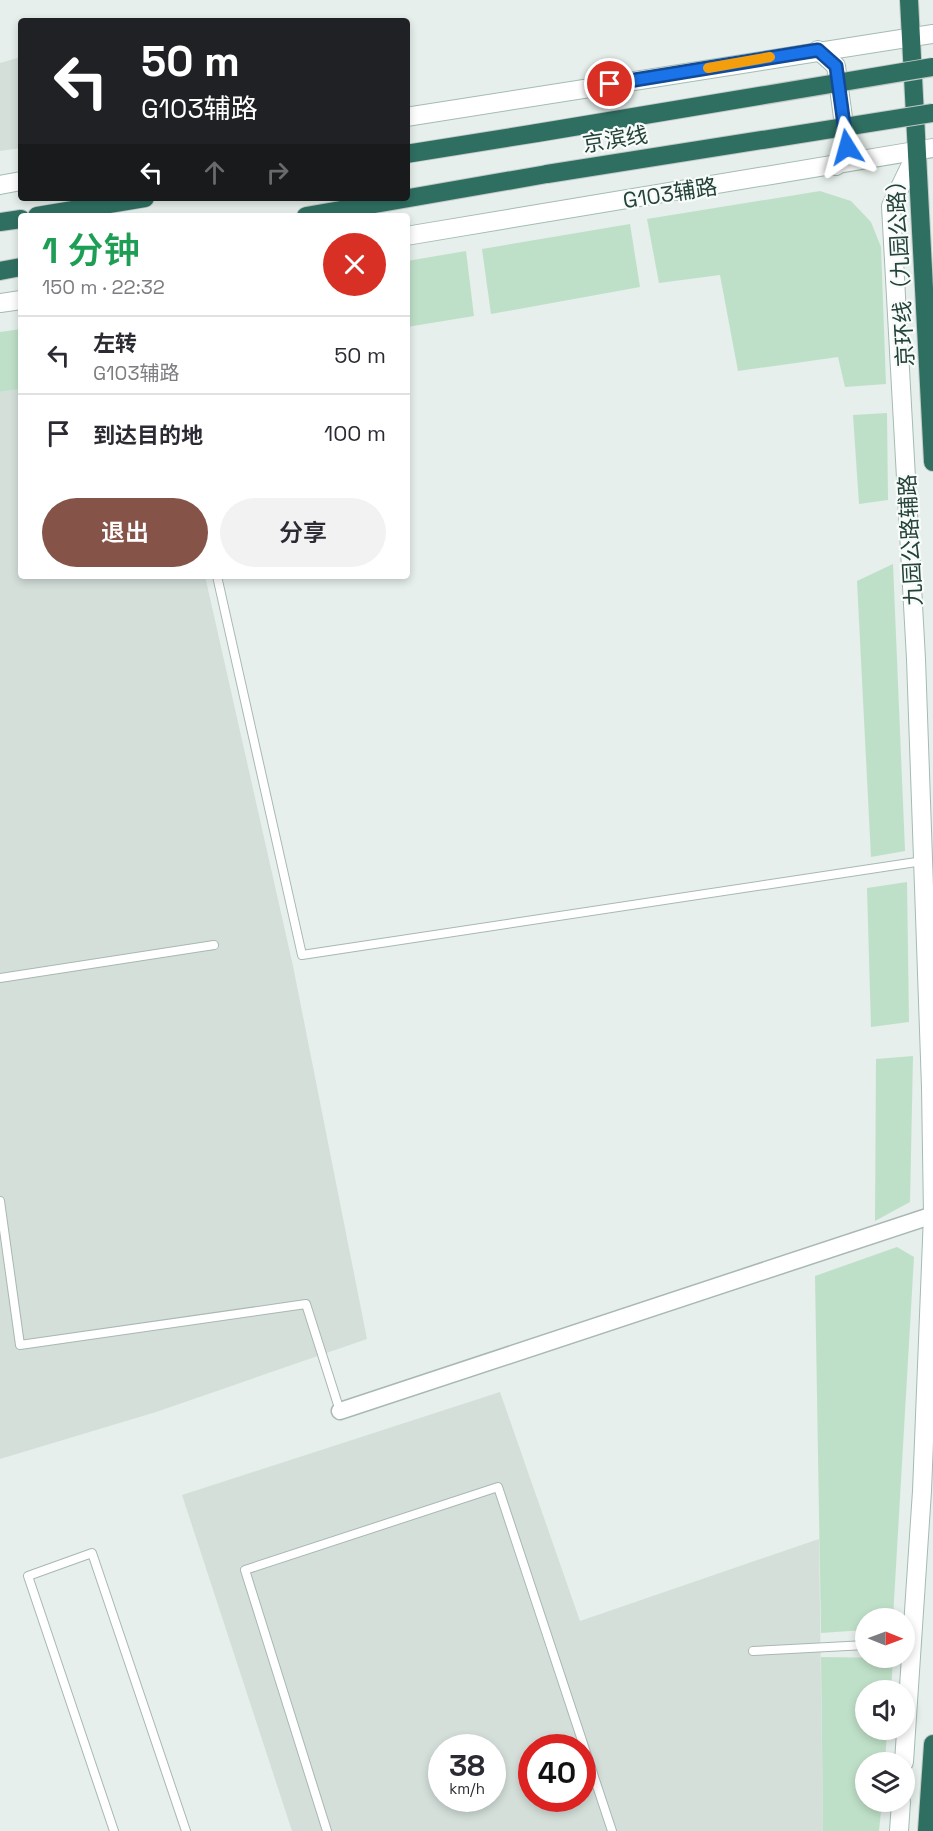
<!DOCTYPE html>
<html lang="zh">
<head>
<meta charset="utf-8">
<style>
  :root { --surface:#fff; --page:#f2f2f3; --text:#2b2b33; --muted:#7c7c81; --line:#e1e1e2; --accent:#855347 }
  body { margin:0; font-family:"Space Grotesk","Noto Sans SC",sans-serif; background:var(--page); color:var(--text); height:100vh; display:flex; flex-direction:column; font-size:22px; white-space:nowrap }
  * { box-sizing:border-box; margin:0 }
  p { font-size:20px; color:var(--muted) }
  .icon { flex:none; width:33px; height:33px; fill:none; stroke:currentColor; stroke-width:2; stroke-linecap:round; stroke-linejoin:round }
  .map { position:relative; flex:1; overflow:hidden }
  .side { position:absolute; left:18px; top:213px; width:392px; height:366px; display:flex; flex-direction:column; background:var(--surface); border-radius:6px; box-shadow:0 3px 9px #0003 }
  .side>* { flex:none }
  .guide { position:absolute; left:18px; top:18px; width:392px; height:183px; border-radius:6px; box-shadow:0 3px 9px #0003; background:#202124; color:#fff; overflow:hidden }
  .needle { width:39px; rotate:91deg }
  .fabs { position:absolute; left:855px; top:1608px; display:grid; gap:12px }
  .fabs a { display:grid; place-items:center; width:60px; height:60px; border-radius:50%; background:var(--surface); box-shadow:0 3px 9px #0003; font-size:30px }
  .speed { position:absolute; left:428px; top:1734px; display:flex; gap:12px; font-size:30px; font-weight:700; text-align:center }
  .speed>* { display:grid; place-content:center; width:78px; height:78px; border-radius:50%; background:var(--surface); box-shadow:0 3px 9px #0003; line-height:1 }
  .speed small { font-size:15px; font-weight:400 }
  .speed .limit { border:9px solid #d22; background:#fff; color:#111 }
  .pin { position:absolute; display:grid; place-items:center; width:51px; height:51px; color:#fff; margin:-26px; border:3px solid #fff; border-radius:50%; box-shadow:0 2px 6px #0007 }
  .me { position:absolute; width:66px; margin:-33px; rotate:352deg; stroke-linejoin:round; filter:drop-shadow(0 0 4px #0008) }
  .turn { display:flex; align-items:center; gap:21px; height:126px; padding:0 24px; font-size:27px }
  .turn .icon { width:78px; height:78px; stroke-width:2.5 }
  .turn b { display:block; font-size:42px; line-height:51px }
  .lanes { display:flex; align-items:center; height:57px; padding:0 24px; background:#0003; justify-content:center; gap:30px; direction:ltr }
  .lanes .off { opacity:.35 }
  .round { display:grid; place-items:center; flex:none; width:63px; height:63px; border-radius:32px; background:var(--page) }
  .head { display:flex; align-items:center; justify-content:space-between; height:102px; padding:0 24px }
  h1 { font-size:36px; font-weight:600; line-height:45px; color:#1e9e55 }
  .primary-button { display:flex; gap:12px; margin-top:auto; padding:12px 24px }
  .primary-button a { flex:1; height:69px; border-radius:36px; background:var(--accent); color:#fff; font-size:24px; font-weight:600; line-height:69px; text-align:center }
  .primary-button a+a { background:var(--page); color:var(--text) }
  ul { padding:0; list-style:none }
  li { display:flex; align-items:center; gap:18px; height:78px; padding:0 24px; border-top:2px solid var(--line) }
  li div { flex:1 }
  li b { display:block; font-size:22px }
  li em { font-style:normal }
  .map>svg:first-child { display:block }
</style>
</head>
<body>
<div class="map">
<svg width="933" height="1831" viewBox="0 0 933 1831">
  <rect width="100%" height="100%" fill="#e6efeb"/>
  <g fill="#d4dfda" fill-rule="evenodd">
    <path d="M21 57V148L0 151V63Z"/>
    <path d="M21 389V576H205L293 966 367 1339 156 1412 0 1459V392Z"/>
    <path d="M500 1392 580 1621 819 1539 823 1831H292L182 1495ZM441 1748H492V1798H441ZM531 1748H582V1798H531Z"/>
  </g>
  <g fill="#bfe0c8">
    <path d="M820 191 851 201 871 222 881 247 886 384 845 387 838 357 738 371 720 275 659 283 647 219Z"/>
    <path d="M630 224 640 287 491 314 482 249Z"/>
    <path d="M466 251 474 316 407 327V261Z"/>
    <path d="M21 329V389L0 392V332Z"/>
    <path d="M887 413 888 500 859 504 853 415Z"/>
    <path d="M893 564 905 851 871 857 857 581Z"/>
    <path d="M907 882 909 1022 871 1027 867 888Z"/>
    <path d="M913 1056 910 1202 875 1221 876 1059Z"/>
    <path d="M897 1247 914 1257 893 1618H866L865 1630 821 1633 815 1276Z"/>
    <path d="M821 1657 893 1658 891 1690H866V1730H887L885 1762H866V1802H882L879 1831H823Z"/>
  </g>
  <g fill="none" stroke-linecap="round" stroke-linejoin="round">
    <g stroke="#a8b8b2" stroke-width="10">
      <g id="lane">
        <path d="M217 576 302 955 923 861"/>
        <path d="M0 978 214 945"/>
        <path d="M0 1201 20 1345 306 1304 340 1411"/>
        <path d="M753 1651 866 1645"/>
        <path d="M114 1831 28 1576 92 1553 186 1831"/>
        <path d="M327 1831 245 1570 498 1487 612 1831"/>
      </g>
    </g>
    <g stroke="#a8b8b2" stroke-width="19">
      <path id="street" d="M340 1411 933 1215"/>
    </g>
    <g stroke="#a4bbb3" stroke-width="20">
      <g id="secondary">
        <path d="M818 50 836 66 847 147 836 166"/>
        <path d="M406 117 933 34"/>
        <path d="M0 185 21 181"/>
        <path d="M406 236 933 148"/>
        <path d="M0 303 21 300"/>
        <path d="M904 1762 922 1491 933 1215 931 1087 916 659 891 206 918 150"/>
        <path d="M899 1831 901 1802"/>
      </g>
    </g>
    <g stroke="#c2cac8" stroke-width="20">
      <g id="highway">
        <path d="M909 0 933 462"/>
        <path d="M406 154 537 133"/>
        <path d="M37 216 145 198"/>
        <path d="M306 216 547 174"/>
        <path d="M0 222 21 219"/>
        <path d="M0 271 21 267"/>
        <path d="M927 1831 933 1744"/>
      </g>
    </g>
    <use href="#lane" stroke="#fff" stroke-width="8"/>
    <use href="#street" stroke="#fff" stroke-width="16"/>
    <use href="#secondary" stroke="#fff" stroke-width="18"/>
    <use href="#highway" stroke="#2f6f62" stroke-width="18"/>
    <g stroke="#c2cac8" stroke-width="20" stroke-linecap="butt">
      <g id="highway-bridge">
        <path d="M537 133 933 67"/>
        <path d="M547 174 933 113"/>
      </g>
    </g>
    <use href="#highway-bridge" stroke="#2f6f62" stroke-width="18"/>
  </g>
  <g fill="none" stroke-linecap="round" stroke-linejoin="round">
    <g stroke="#114b97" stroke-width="15">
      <path id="route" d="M610 84 818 50 836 66 847 147"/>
    </g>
    <use href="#route" stroke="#1a73e8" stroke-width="10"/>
    <path stroke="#f59e0b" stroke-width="10" d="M708 68 770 57"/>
  </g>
  <g text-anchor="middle" stroke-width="4.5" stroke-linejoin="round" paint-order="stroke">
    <g font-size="22" fill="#24423a" stroke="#f7fbf9">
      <text transform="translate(615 139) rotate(-9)" y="8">京滨线</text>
      <text transform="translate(670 193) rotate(-9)" y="8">G103辅路</text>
      <text transform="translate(900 268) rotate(-93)" y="8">京环线（九园公路）</text>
      <text transform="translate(910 540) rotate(-93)" y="8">九园公路辅路</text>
    </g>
  </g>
</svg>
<div class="fabs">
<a><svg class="needle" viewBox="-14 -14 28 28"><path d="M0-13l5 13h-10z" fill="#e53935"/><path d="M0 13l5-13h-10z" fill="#7c7c81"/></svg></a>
<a><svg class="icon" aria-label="sound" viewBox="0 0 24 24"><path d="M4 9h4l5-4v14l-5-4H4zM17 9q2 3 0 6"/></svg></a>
<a><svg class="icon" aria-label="layers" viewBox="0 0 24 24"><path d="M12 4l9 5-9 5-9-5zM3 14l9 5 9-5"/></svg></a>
</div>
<div class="speed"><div>38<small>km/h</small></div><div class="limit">40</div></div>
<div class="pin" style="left:610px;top:84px;background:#d93025"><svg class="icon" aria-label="arrive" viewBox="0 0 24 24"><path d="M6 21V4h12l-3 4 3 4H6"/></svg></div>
<svg class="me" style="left:847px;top:147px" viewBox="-20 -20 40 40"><path d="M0-17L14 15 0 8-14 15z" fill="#1a73e8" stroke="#fff" stroke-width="4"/></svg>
<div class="guide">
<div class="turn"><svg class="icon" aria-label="left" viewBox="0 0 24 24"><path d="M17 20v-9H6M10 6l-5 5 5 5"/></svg><div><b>50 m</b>G103辅路</div></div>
<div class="lanes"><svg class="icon" aria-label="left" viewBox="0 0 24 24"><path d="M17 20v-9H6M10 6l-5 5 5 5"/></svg><svg class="icon off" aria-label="ahead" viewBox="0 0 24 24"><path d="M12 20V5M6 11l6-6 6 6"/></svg><svg class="icon off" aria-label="right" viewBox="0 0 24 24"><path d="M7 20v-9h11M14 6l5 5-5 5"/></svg></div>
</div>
<section class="side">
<div class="head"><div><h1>1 分钟</h1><p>150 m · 22:32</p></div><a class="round" style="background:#d93025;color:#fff"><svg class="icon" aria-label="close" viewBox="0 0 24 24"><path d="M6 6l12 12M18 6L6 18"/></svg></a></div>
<ul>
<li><svg class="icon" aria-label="left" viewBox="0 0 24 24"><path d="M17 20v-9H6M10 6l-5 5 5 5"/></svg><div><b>左转</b><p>G103辅路</p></div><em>50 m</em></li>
<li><svg class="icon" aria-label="arrive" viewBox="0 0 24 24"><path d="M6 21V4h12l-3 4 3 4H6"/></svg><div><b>到达目的地</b></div><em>100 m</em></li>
</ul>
<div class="primary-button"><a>退出</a><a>分享</a></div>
</section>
</div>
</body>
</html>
